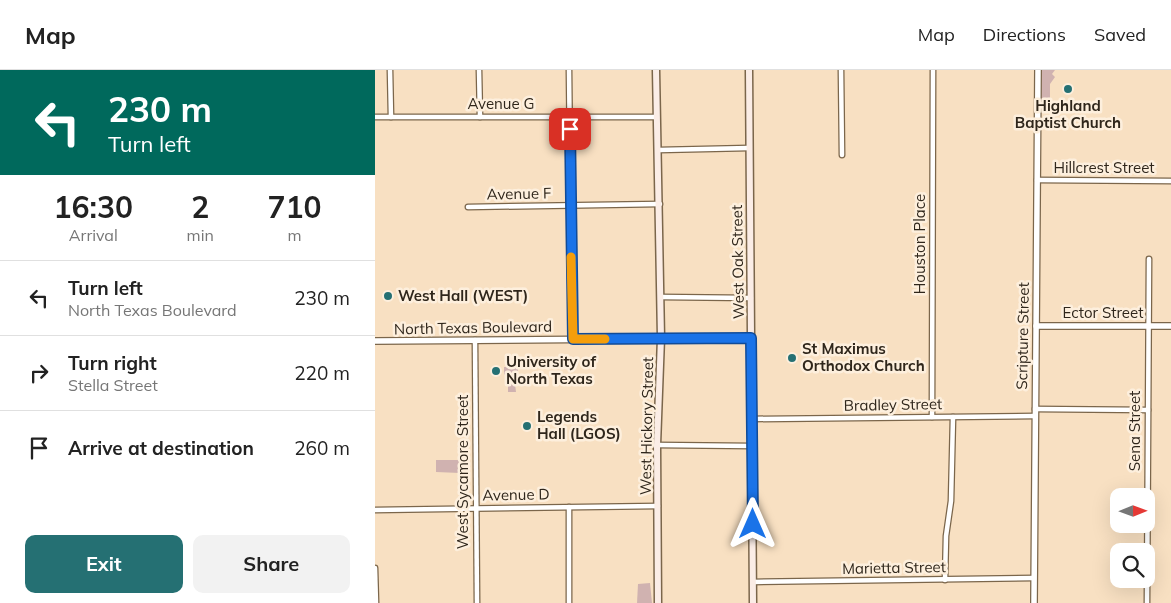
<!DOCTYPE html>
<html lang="en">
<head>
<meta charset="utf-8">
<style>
  :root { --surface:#fff; --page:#f2f2f2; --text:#222; --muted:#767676; --line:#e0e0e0; --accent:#257073 }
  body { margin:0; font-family:Mulish,sans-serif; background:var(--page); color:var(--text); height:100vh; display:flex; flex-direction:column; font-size:19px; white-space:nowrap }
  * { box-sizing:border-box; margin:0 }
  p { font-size:16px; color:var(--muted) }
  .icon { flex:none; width:28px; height:28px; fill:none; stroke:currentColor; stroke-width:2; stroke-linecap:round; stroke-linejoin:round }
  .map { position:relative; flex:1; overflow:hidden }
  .details { display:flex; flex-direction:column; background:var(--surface); width:375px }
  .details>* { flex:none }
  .hud { background:#00695c; color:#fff; overflow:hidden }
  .needle { width:32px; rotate:89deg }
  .tools { position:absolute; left:735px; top:418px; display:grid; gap:10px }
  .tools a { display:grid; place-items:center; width:45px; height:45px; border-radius:10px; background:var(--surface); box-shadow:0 5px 20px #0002; font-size:25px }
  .pin { position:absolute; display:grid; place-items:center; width:42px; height:42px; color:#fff; margin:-21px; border-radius:10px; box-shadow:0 2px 8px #0006 }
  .me { position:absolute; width:55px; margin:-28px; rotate:0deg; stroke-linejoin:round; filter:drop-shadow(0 0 4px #0008) }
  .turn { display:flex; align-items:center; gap:18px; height:105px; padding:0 25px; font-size:22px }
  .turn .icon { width:65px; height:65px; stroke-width:2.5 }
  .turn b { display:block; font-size:35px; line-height:42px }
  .eta { display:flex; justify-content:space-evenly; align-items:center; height:85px; text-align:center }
  .eta b { font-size:30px; font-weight:700; line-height:35px }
  .action { display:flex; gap:10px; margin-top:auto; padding:10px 25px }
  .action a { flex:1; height:58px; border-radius:10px; background:var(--accent); color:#fff; font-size:20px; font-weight:700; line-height:58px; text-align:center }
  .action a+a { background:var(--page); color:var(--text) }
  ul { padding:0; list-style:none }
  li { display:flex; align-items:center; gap:15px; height:75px; padding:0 25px; border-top:1px solid var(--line) }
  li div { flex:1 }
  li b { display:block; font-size:19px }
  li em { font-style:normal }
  header { display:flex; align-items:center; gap:30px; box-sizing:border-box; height:70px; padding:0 25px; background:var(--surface); border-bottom:1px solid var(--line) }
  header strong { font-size:24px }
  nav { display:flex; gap:28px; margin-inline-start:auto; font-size:18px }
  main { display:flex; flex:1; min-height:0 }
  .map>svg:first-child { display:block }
</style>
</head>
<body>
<header>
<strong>Map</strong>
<nav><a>Map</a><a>Directions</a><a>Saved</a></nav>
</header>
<main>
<section class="details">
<div class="hud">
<div class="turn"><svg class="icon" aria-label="left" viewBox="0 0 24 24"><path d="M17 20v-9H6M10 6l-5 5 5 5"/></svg><div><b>230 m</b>Turn left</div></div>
</div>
<div class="eta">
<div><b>16:30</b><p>Arrival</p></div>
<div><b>2</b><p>min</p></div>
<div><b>710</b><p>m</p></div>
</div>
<ul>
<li><svg class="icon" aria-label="left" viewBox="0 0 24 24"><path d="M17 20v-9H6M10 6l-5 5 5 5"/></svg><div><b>Turn left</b><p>North Texas Boulevard</p></div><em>230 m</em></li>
<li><svg class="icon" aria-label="right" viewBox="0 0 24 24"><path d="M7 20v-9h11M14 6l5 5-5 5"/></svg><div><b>Turn right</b><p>Stella Street</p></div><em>220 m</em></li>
<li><svg class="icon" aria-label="arrive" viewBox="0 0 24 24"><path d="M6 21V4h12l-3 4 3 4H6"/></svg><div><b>Arrive at destination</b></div><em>260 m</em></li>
</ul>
<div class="action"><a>Exit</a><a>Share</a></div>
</section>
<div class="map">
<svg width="796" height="533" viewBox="0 0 796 533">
  <rect width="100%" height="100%" fill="#f8e0c2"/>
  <g fill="#d0b2b0">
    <path d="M663 0H680L677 4 680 7 675 14V35H666V44H662Z"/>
    <path d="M129 297H143V313L140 314 141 322H133V307L129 304Z"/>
    <path d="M61 390H87L91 392V400L85 403 61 402Z"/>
    <path d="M275 513 277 533H262L263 514Z"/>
  </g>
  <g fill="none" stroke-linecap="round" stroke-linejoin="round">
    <g stroke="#7b664b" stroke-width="7">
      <g id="minor">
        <path d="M15 0 16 47"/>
        <path d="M104 0 105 47"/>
        <path d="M194 0 197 269"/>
        <path d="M466 0 467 85"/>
        <path d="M0 47H282"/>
        <path d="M284 80 374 78"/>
        <path d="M662 110 796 111"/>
        <path d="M93 137 285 134"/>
        <path d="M286 227 376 228"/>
        <path d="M100 270 102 533"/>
        <path d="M660 339 773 340"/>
        <path d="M557 347 558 0"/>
        <path d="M377 349 660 346"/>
        <path d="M282 375 377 376"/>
        <path d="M194 437V533"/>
        <path d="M0 440 283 436"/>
        <path d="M0 498 1 533"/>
        <path d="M570 510 571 466 576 431 578 347"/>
        <path d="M378 512 659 508"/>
        <path d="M772 533 774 189"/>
      </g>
    </g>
    <g stroke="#7b664b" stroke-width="8">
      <g id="tertiary">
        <path d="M661 256H796"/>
        <path d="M0 271 376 268"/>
        <path d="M659 533 663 0"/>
      </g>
    </g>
    <g stroke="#7b664b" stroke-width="9">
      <g id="secondary">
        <path d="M281 0 286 268 282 375 283 533"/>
        <path d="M374 0 378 533"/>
      </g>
    </g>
    <use href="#minor" stroke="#fff" stroke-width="4.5"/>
    <use href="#tertiary" stroke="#fff" stroke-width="5.5"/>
    <use href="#secondary" stroke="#fbede6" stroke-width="6"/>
  </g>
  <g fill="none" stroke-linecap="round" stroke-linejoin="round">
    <g stroke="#114b97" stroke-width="12">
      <path id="route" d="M195 59 198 269 376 268 378 454"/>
    </g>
    <use href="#route" stroke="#1a73e8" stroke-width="9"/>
    <path stroke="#f59e0b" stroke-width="9" d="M196 187 198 269H230"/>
  </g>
  <g fill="#257073" stroke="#fdefdd" stroke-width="2">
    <circle cx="693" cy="19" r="5"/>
    <circle cx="13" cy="226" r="5"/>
    <circle cx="417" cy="288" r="5"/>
    <circle cx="121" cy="301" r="5"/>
    <circle cx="152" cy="356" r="5"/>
  </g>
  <g text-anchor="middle" stroke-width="5" stroke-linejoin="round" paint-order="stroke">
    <g font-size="15" fill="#2f261b" stroke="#fdefdd">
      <text x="126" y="39">Avenue G</text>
      <text x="729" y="103">Hillcrest Street</text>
      <text transform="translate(144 124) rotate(-1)" y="5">Avenue F</text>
      <text transform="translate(545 174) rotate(-90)" y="5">Houston Place</text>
      <text transform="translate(363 192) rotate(-91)" y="5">West Oak Street</text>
      <text x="728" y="248">Ector Street</text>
      <text transform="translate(98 258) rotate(-1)" y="5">North Texas Boulevard</text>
      <text transform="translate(648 266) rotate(-89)" y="5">Scripture Street</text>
      <text transform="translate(518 335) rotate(-1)" y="5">Bradley Street</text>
      <text transform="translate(272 356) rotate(-89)" y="5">West Hickory Street</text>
      <text transform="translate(760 361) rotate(-90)" y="5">Sena Street</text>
      <text transform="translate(88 402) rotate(-90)" y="5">West Sycamore Street</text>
      <text transform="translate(141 425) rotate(-1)" y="5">Avenue D</text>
      <text transform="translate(519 498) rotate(-1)" y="5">Marietta Street</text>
    </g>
    <g font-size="15" font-weight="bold" fill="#2f261b" stroke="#fdefdd" text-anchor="start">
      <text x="693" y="41" text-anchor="middle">Highland<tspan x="693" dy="17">Baptist Church</tspan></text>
      <text x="23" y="231">West Hall (WEST)</text>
      <text x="427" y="284">St Maximus<tspan x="427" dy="17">Orthodox Church</tspan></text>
      <text x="131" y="297">University of<tspan x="131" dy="17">North Texas</tspan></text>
      <text x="162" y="352">Legends<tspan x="162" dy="17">Hall (LGOS)</tspan></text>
    </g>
  </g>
</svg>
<div class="tools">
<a><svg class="needle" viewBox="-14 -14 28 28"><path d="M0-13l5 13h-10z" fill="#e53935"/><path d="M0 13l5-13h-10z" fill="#767676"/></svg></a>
<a><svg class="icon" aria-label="search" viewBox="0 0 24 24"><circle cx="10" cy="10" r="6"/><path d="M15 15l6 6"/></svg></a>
</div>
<div class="pin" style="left:195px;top:59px;background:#d93025"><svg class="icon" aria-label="arrive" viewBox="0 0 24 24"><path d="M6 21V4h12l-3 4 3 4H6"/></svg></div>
<svg class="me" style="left:378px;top:454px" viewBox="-20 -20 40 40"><path d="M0-17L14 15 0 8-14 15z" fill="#1a73e8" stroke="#fff" stroke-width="4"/></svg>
</div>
</main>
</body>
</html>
